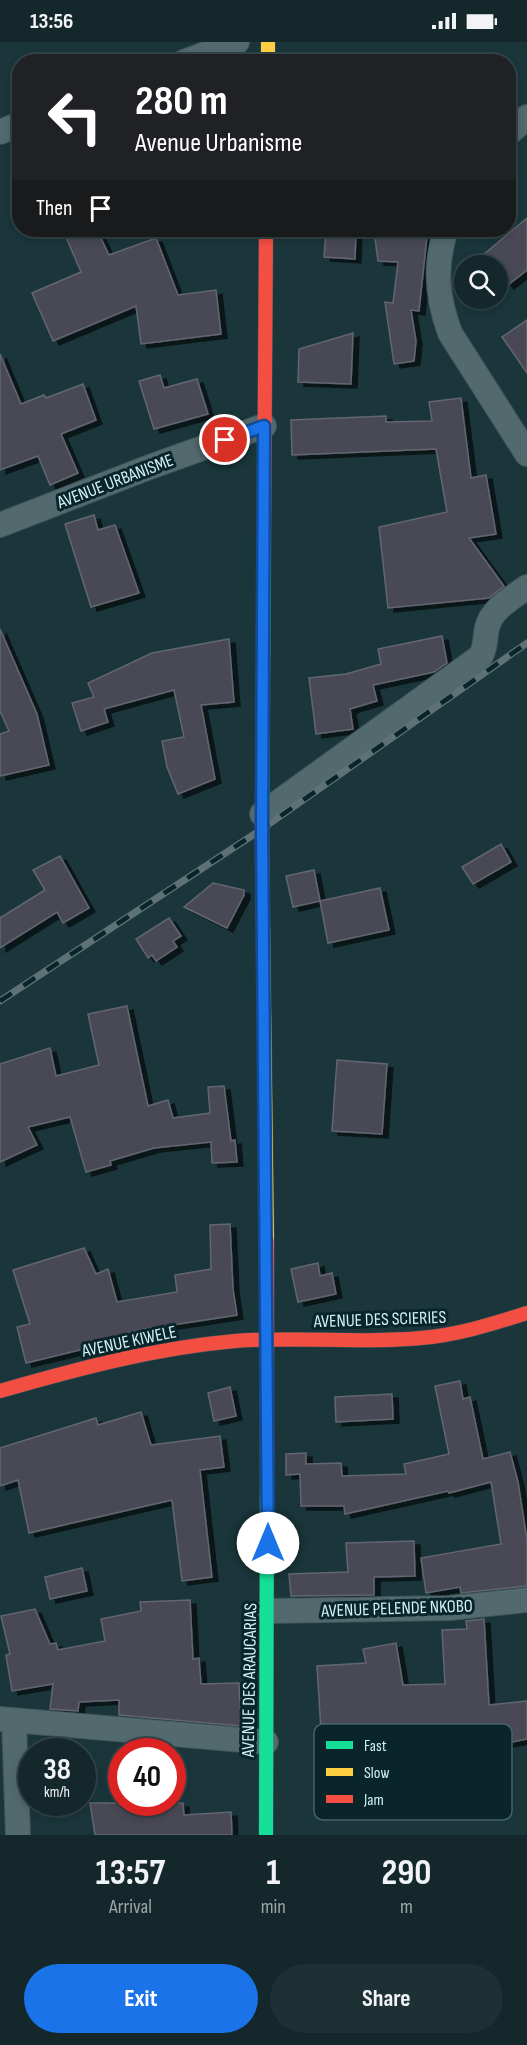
<!DOCTYPE html>
<html lang="en">
<head>
<meta charset="utf-8">
<style>
  :root { --surface:#14282c; --page:#1d3034; --text:#f1f3f6; --muted:#9da6a9; --line:#334448; --accent:#1a73e8 }
  body { margin:0; font-family:"Sofia Sans Condensed",sans-serif; background:var(--page); color:var(--text); height:100vh; display:flex; flex-direction:column; font-size:22px; white-space:nowrap }
  * { box-sizing:border-box; margin:0 }
  p { font-size:20px; color:var(--muted) }
  .icon { flex:none; width:33px; height:33px; fill:none; stroke:currentColor; stroke-width:2; stroke-linecap:round; stroke-linejoin:round }
  .map { position:relative; height:1793px; overflow:hidden }
  .drawer { display:flex; flex-direction:column; background:var(--surface); flex:1 }
  .drawer>* { flex:none }
  .guide { position:absolute; left:12px; top:12px; width:504px; height:183px; border-radius:24px; box-shadow:0 3px 9px #0003,0 0 0 2px var(--line); background:#202124; color:#fff; overflow:hidden }
  .fabs { position:absolute; left:454px; top:213px; display:grid; gap:12px }
  .fabs a { display:grid; place-items:center; width:54px; height:54px; border-radius:50%; background:var(--surface); box-shadow:0 3px 9px #0003,0 0 0 2px var(--line); font-size:30px }
  .speed { position:absolute; left:18px; top:1696px; display:flex; gap:12px; font-size:30px; font-weight:700; text-align:center }
  .speed>* { display:grid; place-content:center; width:78px; height:78px; border-radius:50%; background:var(--surface); box-shadow:0 3px 9px #0003,0 0 0 2px var(--line); line-height:1 }
  .speed small { font-size:15px; font-weight:400 }
  .speed .limit { border:9px solid #d22; background:#fff; color:#111 }
  .pin { position:absolute; display:grid; place-items:center; width:51px; height:51px; color:#fff; margin:-26px; border:3px solid #fff; border-radius:50%; box-shadow:0 2px 6px #0007 }
  .me { position:absolute; width:66px; margin:-33px; rotate:0deg; stroke-linejoin:round; filter:drop-shadow(0 0 4px #0008) }
  .turn { display:flex; align-items:center; gap:21px; height:126px; padding:0 24px; font-size:27px }
  .turn .icon { width:78px; height:78px; stroke-width:2.5 }
  .turn b { display:block; font-size:42px; line-height:51px }
  .then { display:flex; align-items:center; height:57px; padding:0 24px; background:#0003; gap:12px; font-size:22px }
  .eta { display:flex; justify-content:space-evenly; align-items:center; height:102px; text-align:center }
  .eta b { font-size:36px; font-weight:700; line-height:42px }
  .button { display:flex; gap:12px; margin-top:auto; padding:12px 24px }
  .button a { flex:1; height:69px; border-radius:36px; background:var(--accent); color:#fff; font-size:24px; font-weight:700; line-height:69px; text-align:center }
  .button a+a { background:var(--page); color:var(--text) }
  .status { display:flex; justify-content:space-between; align-items:center; height:42px; padding:0 30px; background:var(--surface); direction:ltr }
  .status svg { height:16px; fill:currentColor }
  .map>svg:first-child { display:block }
</style>
</head>
<body>
<div class="status"><b>13:56</b><svg viewBox="0 0 49 12"><path d="M0 12V9h3v3zM5 12V6h3v6zM10 12V3h3v9zM15 12V0h3v12zM26 1h20v11H26zM47 4h2v5h-2z"/></svg></div>
<div class="map">
<svg width="527" height="1793" viewBox="0 0 527 1793">
  <defs>
    <filter id="shadow"><feDropShadow dx="6" dy="4" stdDeviation="0" flood-color="#0009"/></filter>
  </defs>
  <rect width="100%" height="100%" fill="#1a363b"/>
  <g fill="#494956" stroke="#62666f" stroke-width="1.5" filter="url(#shadow)">
    <path d="M527 176V228L508 243 498 231V224H491L483 213Z"/>
    <path d="M63 188H97L109 213 156 196 178 253 216 248 221 292 141 302 136 264 53 299 32 251 81 230Z"/>
    <path d="M326 188H356L355 217 324 215Z"/>
    <path d="M374 189 427 194 419 269 411 268 416 299 414 319 394 322 385 260 393 261 398 220 378 219Z"/>
    <path d="M527 278V331L502 295Z"/>
    <path d="M353 291 351 342 298 340 299 307Z"/>
    <path d="M0 312 21 362 44 353 46 356 83 342 96 378 61 392 78 431 50 443 38 414 0 428Z"/>
    <path d="M160 333 164 346 197 337 208 372 154 387 139 339Z"/>
    <path d="M461 356 471 436 486 433 496 492 469 496 504 544 489 556 388 566 379 485 447 470 436 407 292 413 291 378 386 374V380L432 379 429 360Z"/>
    <path d="M94 473 98 488 115 483 139 551 91 565 65 482Z"/>
    <path d="M0 587 37 672 49 723 0 734V692L9 689 0 669Z"/>
    <path d="M442 594 447 621 434 630 373 643 377 659 350 667 353 687 316 692 309 636 346 632 381 622 378 607Z"/>
    <path d="M229 597 234 660 201 663 215 737 178 752 167 725 162 699 184 695 174 648 104 667 108 680 81 689 72 661 94 655 88 641 152 611Z"/>
    <path d="M501 802 511 820 473 842 462 825Z"/>
    <path d="M60 814 89 866 63 881 57 870 0 906V876L45 848 33 828Z"/>
    <path d="M314 828 320 859 293 865 286 834Z"/>
    <path d="M213 841 244 848V853L227 886 184 865Z"/>
    <path d="M380 846 389 888 328 901 320 859Z"/>
    <path d="M169 876 181 894 173 899 177 905 156 919 152 913 148 916 136 897Z"/>
    <path d="M127 964 148 1064 168 1058 173 1076 210 1071 208 1045 224 1044 231 1099 235 1098 237 1120 212 1121 211 1100 154 1106 110 1119 111 1123 86 1130 70 1075 28 1085 37 1103 0 1120V1022L50 1006 56 1034 99 1023 88 972Z"/>
    <path d="M337 1018 387 1022 382 1092 332 1089Z"/>
    <path d="M230 1182 233 1247 237 1273 140 1288 83 1303 84 1307 26 1321 17 1285 30 1282 13 1228 84 1206 96 1232 108 1227 117 1260 177 1250 175 1233 211 1227 210 1183Z"/>
    <path d="M318 1221 320 1234 332 1231 336 1252 298 1260 291 1227Z"/>
    <path d="M460 1339 463 1357 470 1355 483 1417 510 1410 518 1440 527 1498V1544L461 1551 460 1545 426 1551 421 1516 501 1502 491 1440 449 1451 448 1449 345 1472 344 1464H301L300 1432 286 1433V1412L306 1411V1422L341 1421 342 1434 406 1432 404 1422 449 1412 435 1344Z"/>
    <path d="M230 1345 236 1374 214 1379 208 1351Z"/>
    <path d="M392 1352 393 1377 336 1380 335 1355Z"/>
    <path d="M141 1370 151 1403 220 1394 224 1425 200 1428 212 1535 182 1539 172 1458 29 1491 18 1438 0 1444V1406L96 1376 98 1383Z"/>
    <path d="M414 1499 415 1534 374 1535V1553L291 1554 289 1532 348 1530 346 1501Z"/>
    <path d="M82 1526 87 1549 50 1557 45 1535Z"/>
    <path d="M190 1558 193 1617 199 1616 201 1642 239 1641 241 1684 119 1673V1658L79 1660 78 1669 50 1667 53 1642 12 1649 6 1613 10 1612 1 1574 35 1567 50 1602 56 1601 58 1608 105 1599 101 1577 141 1569 140 1560Z"/>
    <path d="M484 1577 489 1663 527 1659V1697L467 1709 465 1701 413 1712 414 1728 356 1729V1686L321 1688 317 1624 366 1621 363 1607 396 1601 403 1643 445 1642 442 1588 467 1587 466 1579Z"/>
    <path d="M90 1761H183L184 1773 231 1770 232 1793H95Z"/>
  </g>
  <g fill="none" stroke-linecap="round" stroke-linejoin="round">
    <g stroke="#3e5458" stroke-width="26">
      <g id="street">
        <path d="M184 20 237 0"/>
        <path d="M0 90 20 82"/>
        <path d="M508 92 527 75"/>
        <path d="M446 188C434 223 437 256 450 291L527 412"/>
        <path d="M0 483 147 426 264 384"/>
        <path d="M262 772 481 614C487 601 484 599 487 586 491 567 512 556 527 545"/>
        <path d="M268 1569 450 1566 527 1558"/>
        <path d="M0 1677 266 1700"/>
        <path d="M14 1679 18 1793"/>
      </g>
    </g>
    <g stroke="#3e5458" stroke-width="15">
      <g id="fast">
        <path d="M262 799 264 486"/>
        <path d="M266 1793 267 1439"/>
      </g>
    </g>
    <g stroke="#3e5458" stroke-width="15">
      <g id="slow">
        <path d="M268 0V20"/>
        <path d="M262 799 267 1199"/>
      </g>
    </g>
    <g stroke="#3e5458" stroke-width="15">
      <g id="jam">
        <path d="M264 486 266 188"/>
        <path d="M267 1199V1439"/>
        <path d="M0 1349C77 1327 155 1306 235 1299 297 1294 359 1302 421 1296 458 1293 492 1282 527 1271"/>
      </g>
    </g>
    <use href="#street" stroke="#52696e" stroke-width="24"/>
    <use href="#fast" stroke="#16e098" stroke-width="14"/>
    <use href="#slow" stroke="#ffcf43" stroke-width="14"/>
    <use href="#jam" stroke="#f24e42" stroke-width="14"/>
    <g stroke="#5e7276" stroke-width="7">
      <path id="rail" d="M0 959 262 787 527 601"/>
    </g>
    <use href="#rail" stroke="#09252a" stroke-width="4.5" stroke-dasharray="14" stroke-linecap="butt"/>
  </g>
  <g fill="none" stroke-linecap="round" stroke-linejoin="round">
    <g stroke="#114b97" stroke-width="15">
      <path id="route" d="M225 398 264 384 262 787 268 1501"/>
    </g>
    <use href="#route" stroke="#1a73e8" stroke-width="10"/>
  </g>
  <g text-anchor="middle" stroke-width="6" stroke-linejoin="round" paint-order="stroke">
    <g font-size="18" fill="#d2f1f7" stroke="#09252a">
      <text transform="translate(115 439) rotate(-21)" y="6">AVENUE URBANISME</text>
      <text transform="translate(380 1277) rotate(-2)" y="6">AVENUE DES SCIERIES</text>
      <text transform="translate(129 1299) rotate(-12)" y="6">AVENUE KIWELE</text>
      <text transform="translate(397 1566) rotate(-2)" y="6">AVENUE PELENDE NKOBO</text>
      <text transform="translate(249 1638) rotate(-89)" y="6">AVENUE DES ARAUCARIAS</text>
    </g>
  </g>
  <rect x="314" y="1682" width="198" height="96" rx="9" fill="#09252a" stroke="#456268" stroke-width="1.5"/>
  <rect x="326" y="1699" width="27" height="8" fill="#16e098"/>
  <rect x="326" y="1726" width="27" height="8" fill="#ffcf43"/>
  <rect x="326" y="1753" width="27" height="8" fill="#f24e42"/>
  <g font-size="16" fill="#d2f1f7">
    <text x="364" y="1709">Fast</text>
    <text x="364" y="1736">Slow</text>
    <text x="364" y="1763">Jam</text>
  </g>
</svg>
<div class="fabs">
<a><svg class="icon" aria-label="search" viewBox="0 0 24 24"><circle cx="10" cy="10" r="6"/><path d="M15 15l6 6"/></svg></a>
</div>
<div class="speed"><div>38<small>km/h</small></div><div class="limit">40</div></div>
<div class="pin" style="left:225px;top:398px;background:#d93025"><svg class="icon" aria-label="arrive" viewBox="0 0 24 24"><path d="M6 21V4h12l-3 4 3 4H6"/></svg></div>
<svg class="me" style="left:268px;top:1501px" viewBox="-20 -20 40 40"><circle r="19" fill="#fff"/><path d="M0-13L10 11 0 6-10 11z" fill="#1a73e8"/></svg>
<div class="guide">
<div class="turn"><svg class="icon" aria-label="left" viewBox="0 0 24 24"><path d="M17 20v-9H6M10 6l-5 5 5 5"/></svg><div><b>280 m</b>Avenue Urbanisme</div></div>
<div class="then">Then<svg class="icon" aria-label="arrive" viewBox="0 0 24 24"><path d="M6 21V4h12l-3 4 3 4H6"/></svg></div>
</div>
</div>
<section class="drawer">
<div class="eta">
<div><b>13:57</b><p>Arrival</p></div>
<div><b>1</b><p>min</p></div>
<div><b>290</b><p>m</p></div>
</div>
<div class="button"><a>Exit</a><a>Share</a></div>
</section>
</body>
</html>
